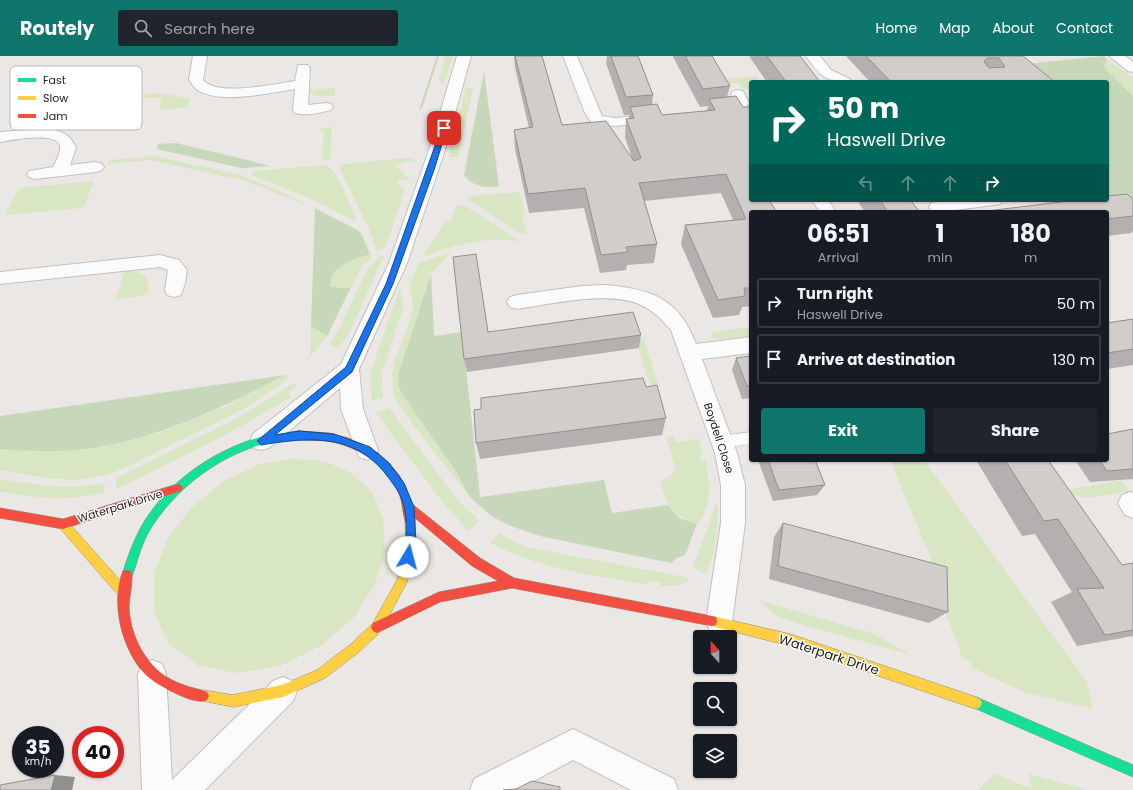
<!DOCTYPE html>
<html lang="en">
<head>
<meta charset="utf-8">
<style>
  :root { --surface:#171b24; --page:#20242c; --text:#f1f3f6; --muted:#9ea1a6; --line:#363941; --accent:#0f766e }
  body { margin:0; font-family:Poppins,sans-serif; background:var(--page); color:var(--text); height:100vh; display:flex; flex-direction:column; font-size:15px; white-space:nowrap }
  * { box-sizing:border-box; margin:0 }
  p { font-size:13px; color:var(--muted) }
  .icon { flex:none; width:22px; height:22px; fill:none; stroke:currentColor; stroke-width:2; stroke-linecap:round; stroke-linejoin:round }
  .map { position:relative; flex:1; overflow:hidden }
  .sheet { position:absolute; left:749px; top:154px; width:360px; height:252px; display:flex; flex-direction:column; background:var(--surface); border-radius:4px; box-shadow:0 1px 3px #0004 }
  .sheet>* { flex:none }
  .banner { position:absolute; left:749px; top:24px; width:360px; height:122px; border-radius:4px; box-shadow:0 1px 3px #0004; background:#00695c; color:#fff; overflow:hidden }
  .needle { width:26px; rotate:339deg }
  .buttons { position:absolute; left:693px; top:574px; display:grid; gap:8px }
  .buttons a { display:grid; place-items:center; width:44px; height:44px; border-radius:4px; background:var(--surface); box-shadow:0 1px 3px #0004; font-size:20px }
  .speed { position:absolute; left:12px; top:670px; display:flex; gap:8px; font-size:20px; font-weight:700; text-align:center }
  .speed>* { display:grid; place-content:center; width:52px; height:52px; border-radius:50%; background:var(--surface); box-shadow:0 1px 3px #0004; line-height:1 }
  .speed small { font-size:10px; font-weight:400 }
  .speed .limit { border:6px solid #d22; background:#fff; color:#111 }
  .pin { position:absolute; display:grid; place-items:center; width:34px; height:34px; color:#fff; margin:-17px; border-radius:8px; box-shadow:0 2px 6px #0006 }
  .me { position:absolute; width:44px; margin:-22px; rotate:8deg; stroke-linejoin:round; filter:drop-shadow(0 0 3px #0008) }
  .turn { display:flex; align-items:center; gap:14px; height:84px; padding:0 12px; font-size:18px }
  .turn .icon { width:52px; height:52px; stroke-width:2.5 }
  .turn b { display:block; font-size:28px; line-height:34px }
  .lanes { display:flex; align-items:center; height:38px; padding:0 12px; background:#0003; justify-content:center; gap:20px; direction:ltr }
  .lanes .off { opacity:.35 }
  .eta { display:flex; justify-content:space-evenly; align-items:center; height:68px; text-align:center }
  .eta b { font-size:24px; font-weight:700; line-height:28px }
  .button { display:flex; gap:8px; margin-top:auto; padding:8px 12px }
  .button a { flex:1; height:46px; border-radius:4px; background:var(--accent); color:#fff; font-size:16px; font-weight:700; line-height:46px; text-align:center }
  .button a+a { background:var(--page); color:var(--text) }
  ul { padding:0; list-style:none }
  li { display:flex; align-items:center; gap:12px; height:50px; margin:0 8px 6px; padding:0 4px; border:2px solid var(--line); border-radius:4px }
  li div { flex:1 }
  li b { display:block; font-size:15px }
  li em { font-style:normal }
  header { display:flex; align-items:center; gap:24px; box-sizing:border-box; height:56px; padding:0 20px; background:var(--accent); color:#fff }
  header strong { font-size:19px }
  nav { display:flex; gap:22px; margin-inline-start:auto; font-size:14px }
  .search { width:280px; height:36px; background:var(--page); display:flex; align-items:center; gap:10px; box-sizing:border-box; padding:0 14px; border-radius:4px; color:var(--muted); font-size:15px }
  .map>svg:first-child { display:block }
</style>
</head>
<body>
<header>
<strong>Routely</strong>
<div class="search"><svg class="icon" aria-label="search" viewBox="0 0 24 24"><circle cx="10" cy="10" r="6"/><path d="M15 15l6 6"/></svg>Search here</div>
<nav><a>Home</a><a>Map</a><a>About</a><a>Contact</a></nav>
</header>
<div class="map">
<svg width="1133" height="734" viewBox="0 0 1133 734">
  <rect width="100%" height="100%" fill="#eae7e4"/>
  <g fill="#d8e6c3">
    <path d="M445 0H453L444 28 438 25Z"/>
    <path d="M1107 3 1133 22V40L1106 14 1104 10Z"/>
    <path d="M756 20 760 26H751V33H743L739 27 724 28 721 23Z"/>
    <path d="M466 31 473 33 458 101H449Z"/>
    <path d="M335 32V40H315L309 35V34Z"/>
    <path d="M161 37 191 43 187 51 160 54 162 42H102L103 40Z"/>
    <path d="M332 71 330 104 322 105 324 75H320V72Z"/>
    <path d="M154 100 240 119 275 133 315 152 243 124 150 104 108 108 109 104Z"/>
    <path d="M406 102 414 103 413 106 406 105 395 109 403 115 405 121H409V124H398L397 127 405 133 385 192 377 195 369 173 339 111 344 108Z"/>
    <path d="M326 109C340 117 350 149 356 164L354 165 316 145 252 119 253 115Z"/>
    <path d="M94 125 83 152 5 159 20 132Z"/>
    <path d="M520 136 525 158 522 159 527 178 518 177 468 143 470 140Z"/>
    <path d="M456 149 465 150 518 184 516 185C481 180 456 190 423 200L446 165 451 164Z"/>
    <path d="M451 196 431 218 399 316 398 328 402 338 457 417 470 441 435 397 398 348 394 338 392 318 394 307 412 259 413 251 409 229 418 208Z"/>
    <path d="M370 198 372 202 362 210 351 231 340 232 329 230C331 210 353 203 370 198Z"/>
    <path d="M381 200H384L350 275 339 292 329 289 338 275 368 212Z"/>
    <path d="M125 215C139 215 151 220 148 236L142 240 115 243Z"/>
    <path d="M400 232 403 252 382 317 383 342 372 345 370 318Z"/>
    <path d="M311 270 327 280 307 304 310 297Z"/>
    <path d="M751 271V280L720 283 711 282 713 276Z"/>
    <path d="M644 283 658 328 650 329 636 285Z"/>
    <path d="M285 319H291C265 346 209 370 174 387 148 400 120 418 90 422 61 427 29 419 0 414V393L110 389 164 375 225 351Z"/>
    <path d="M295 328 297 330 288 336 291 341C236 375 177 404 118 432L116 431V423L120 420 239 361 291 329Z"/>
    <path d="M389 352 455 441 479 464 469 475 444 448 376 357Z"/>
    <path d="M674 380 676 386 699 383 703 399 699 401 701 405 705 404C711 425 712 451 697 468 672 461 668 449 660 426L670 420 676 413 666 381Z"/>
    <path d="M293 403 325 405 351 417 372 436 383 462 385 494 375 528 354 561 322 589 280 610 237 617 197 609 168 587 154 555V518L168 482 193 450 224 425 260 408Z"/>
    <path d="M890 404H924L1086 625 1093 653 1024 636 972 612 971 606 962 601 935 527 930 500Z"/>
    <path d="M0 423C34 428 67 435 101 427L105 430 104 436C64 447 40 441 0 436Z"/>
    <path d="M1121 425 1129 435 1090 442 1067 438 1064 434Z"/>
    <path d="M718 443C718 468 717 494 706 518L693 511Z"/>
    <path d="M499 477 516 487 531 492 690 522C682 531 671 530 661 530V527L648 524V528C591 519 541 513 490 487Z"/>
    <path d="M759 544 874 578 911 599 790 565 775 559Z"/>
    <path d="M996 718 1024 730 1031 731 1029 718 1087 734H977Z"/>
  </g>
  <g fill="#c6d7ba">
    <path d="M437 0H439L422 52 419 54Z"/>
    <path d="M1104 0 1107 3 1104 10 1106 14 1133 40V168L1107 144V26H1046L1025 8Z"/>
    <path d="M484 16 499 130C486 132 473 131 464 119Z"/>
    <path d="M176 87 271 110 241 112 157 93 158 88Z"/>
    <path d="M315 152 357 174 361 177 370 198C354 203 330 210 330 230L340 232 351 231 327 280 311 270Z"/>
    <path d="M431 218 434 280 462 276 480 441 604 424 612 457 668 449 679 462 697 468 685 499 676 502 671 507 540 480 511 470 491 460 470 441 457 417 402 338 398 328 399 316Z"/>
    <path d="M285 319C215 356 141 391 61 395 41 396 20 394 0 393V360Z"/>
  </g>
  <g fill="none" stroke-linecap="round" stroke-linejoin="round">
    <g stroke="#c2c1c0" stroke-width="1">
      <path id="lane" d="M751 376V388L721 392 716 391 713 386 716 381Z"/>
    </g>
    <g stroke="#c2c1c0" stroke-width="2">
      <g id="street">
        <path d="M193 0H207L203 24C217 41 275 28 295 25L298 9H308L310 12 308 49 326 47 331 48 333 51 331 54C320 57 306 60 295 57L293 54 295 33C270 37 222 48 199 35 195 33 192 28 189 24Z"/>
        <path d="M457 0H471L444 97 407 207 359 313 363 353 378 394 375 401 367 404 359 401 341 353 340 332 269 392 261 394 253 392 250 385 253 378 341 308 389 207 428 97Z"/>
        <path d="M563 0H577L602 60 615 62 656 58 661 59 663 62 661 65 656 66 615 70 592 67 585 57Z"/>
        <path d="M806 0H820L831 14 850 23 852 26C826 26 821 21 806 0Z"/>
        <path d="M1109 0H1125L1133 6V16L1128 15Z"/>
        <path d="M738 34 743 35 749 47 742 56 714 60 709 59 707 56 709 53 732 49 735 47 731 38 733 35Z"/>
        <path d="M43 73C58 74 70 76 76 92L70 109 96 106 102 108 104 111 102 114 96 116 35 123 29 121 27 118 29 115 53 111C56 105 61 96 60 90 57 75 11 84 0 86V76Z"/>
        <path d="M812 144H828L836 156H820Z"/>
        <path d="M951 144H1002L1000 148 994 149 939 156 931 155 929 151 931 147Z"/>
        <path d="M160 199 179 204 187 214 185 227 181 239 174 241 167 239 165 234 168 214 160 211 0 228V216Z"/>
        <path d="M605 229C651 233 679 242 696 288L751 281V297L702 303 737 397 745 429V467L732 566 728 575 719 579 710 575 706 566 721 467V429L715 397 671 274C662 264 654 255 641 249 610 234 550 248 517 253L510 251 507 246 510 241 517 239 582 230Z"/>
        <path d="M1130 436 1133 437V462L1125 459 1118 447 1122 439Z"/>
        <path d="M152 604 162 608 166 618 172 724 273 625 283 621 293 625 297 635 293 645 205 734H142L138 618 142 608Z"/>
        <path d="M573 673 674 723 678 734H631L573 704 517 734H470L474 723Z"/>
      </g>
    </g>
    <g stroke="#92927d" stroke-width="1">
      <g id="fast">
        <path d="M299 375 302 376 304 379 302 382C289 386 274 385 260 389 215 402 172 436 148 477 140 492 137 508 131 523L127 524 123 523 122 519C127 502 133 486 141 471 166 427 212 395 260 381 272 378 286 377 299 375Z"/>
        <path d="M976 641 1133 709V721L972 651 970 647 972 643Z"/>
      </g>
    </g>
    <g stroke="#92927d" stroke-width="1">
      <g id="slow">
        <path d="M410 459 414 461 415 464 416 489 407 526 381 575 359 596 325 622 283 641 233 651 199 644 197 640 199 636 203 634 233 639 282 629 317 614 351 588 373 567 397 524 406 489 405 464 406 461Z"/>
        <path d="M63 463 67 465 127 532 128 536 127 540 123 541 119 540 59 471 58 468 59 465Z"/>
        <path d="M712 560 790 578 976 641 980 643 982 647 980 651 976 653 790 590 712 570 708 569 707 565 708 561Z"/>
      </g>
    </g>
    <g stroke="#92927d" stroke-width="1">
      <g id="jam">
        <path d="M299 375 329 377 348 382 365 389 378 397 389 407 399 419 406 432 412 448 480 502 514 522 712 560 716 561 717 565 716 569 712 570 512 532 440 546 381 575 377 577 373 575 371 571 373 567 439 536 498 525 472 510 415 462 414 467 410 469 406 467C402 458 403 447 399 437 388 411 360 392 333 386 321 383 307 386 296 382L294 379 296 376Z"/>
        <path d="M178 428 181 429 183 432 181 435 63 473 0 462V452L63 463Z"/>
        <path d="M127 514 131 515C134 523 129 542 129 552 131 585 150 618 184 629 191 632 200 633 207 636L209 640 207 644C199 648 183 641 175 637 164 632 153 626 144 617 122 593 110 546 123 515Z"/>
      </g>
    </g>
    <use href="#lane" fill="#fcfbfb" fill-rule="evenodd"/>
    <use href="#street" fill="#fcfbfb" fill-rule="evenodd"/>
    <use href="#fast" fill="#16e098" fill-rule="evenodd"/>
    <use href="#slow" fill="#ffcf43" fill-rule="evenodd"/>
    <use href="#jam" fill="#f24e42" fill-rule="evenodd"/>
  </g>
  <g fill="#b4b0af">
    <path d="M514 0H542L562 69 632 102 625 82 626 63H629V59H624L606 7 607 0H638L653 39 652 49 662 59 707 55 708 50 700 51 673 1V0H712L730 30 727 41 751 144 776 155 775 156H751V250L742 251 739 259 713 262 681 188 685 169 733 164 721 137 644 145 657 188 654 207 627 209 626 214 600 217 584 152 529 157 515 93 514 74 529 72 515 12Z"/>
    <path d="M749 0H800L820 26H767Z"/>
    <path d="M846 0H1023L1055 26H870Z"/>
    <path d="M1133 143V175L1131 177 1107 180V156Z"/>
    <path d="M857 144H910L920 156H865Z"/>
    <path d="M1133 263V309L1107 313V267Z"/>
    <path d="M488 276 641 279 639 292 467 316 464 303Z"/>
    <path d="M751 300V342L742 343 732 314 736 302Z"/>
    <path d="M646 331 666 362 662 379 480 403 476 387Z"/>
    <path d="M1133 373V423L1090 426 1075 404H1107Z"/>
    <path d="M758 404H815L825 429 817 439 773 445Z"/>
    <path d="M976 404H1048L1122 509 1133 507V580L1077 590 1051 546 1072 536 1035 478 1022 480Z"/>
    <path d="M783 467 948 556 929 567 769 523 774 481Z"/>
  </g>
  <path fill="#92908e" d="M55 719 75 721 72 734H51Z"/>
  <g fill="#d1cdcb" stroke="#92908e" fill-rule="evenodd">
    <path d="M515 0H542L562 69 606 65 634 105 641 102 626 63 634 62 630 51 657 48 662 59 715 54 709 43 736 40 743 51H751V144H769L776 155 768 156H751V232H744L745 240 718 244 685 169 746 163 726 118 639 127 657 188 626 191 628 196 601 199 585 132 528 138 514 74 533 71Z"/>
    <path d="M611 0H638L653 39 626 41Z"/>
    <path d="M685 0H712L730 30 703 33Z"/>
    <path d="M767 0H800L820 26H786Z"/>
    <path d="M866 0H1023L1055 26H891ZM987 2H999L1005 11 989 12 984 6Z"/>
    <path d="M1127 138 1133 143V160L1107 163V156H979L1077 144H1107V140Z"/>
    <path d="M880 144H910L920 156H888Z"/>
    <path d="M476 198 488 276 633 256 641 279 464 303 453 201Z"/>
    <path d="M1133 263V293L1107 297V267Z"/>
    <path d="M751 300V330H747L736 302Z"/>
    <path d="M643 322 646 331 657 329 666 362 476 387 474 354 481 353V342Z"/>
    <path d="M1133 373V413L1107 415 1099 404H1107V378Z"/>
    <path d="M768 404H815L825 429 779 434Z"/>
    <path d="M1005 404H1048L1122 509 1133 507V574L1105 579 1077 533 1104 532 1058 463 1044 465Z"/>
    <path d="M783 467 947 511 948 556 778 510Z"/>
    <path d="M55 719 51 734H0V729Z"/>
    <path d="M532 725 560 731V734H503L516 733Z"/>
  </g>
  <path fill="#1a73e8" stroke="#114b97" d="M442 70 447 72 434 114 393 228 352 316 275 379 299 375 334 378 370 391 389 407 404 427 414 451 416 489 412 505 408 506 404 505C402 499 406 493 406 487 406 476 407 461 404 451 402 440 395 430 388 421 356 377 309 381 261 389L257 385 346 311 386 228Z"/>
  <g text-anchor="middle" stroke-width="3" stroke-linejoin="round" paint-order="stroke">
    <g font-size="11" fill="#1b1b1b" stroke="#fff">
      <text transform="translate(719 382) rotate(72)" y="4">Boydell Close</text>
      <text transform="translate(120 450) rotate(-17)" y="4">Waterpark Drive</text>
    </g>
    <g font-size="13" fill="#1b1b1b" stroke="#fff">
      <text transform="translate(829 598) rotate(18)" y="5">Waterpark Drive</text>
    </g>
  </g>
  <rect x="10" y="10" width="132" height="64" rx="6" fill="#fff" stroke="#bbb" stroke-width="1"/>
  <rect x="18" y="22" width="18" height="4" fill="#16e098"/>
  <rect x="18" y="40" width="18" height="4" fill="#ffcf43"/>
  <rect x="18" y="58" width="18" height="4" fill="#f24e42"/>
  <g font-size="11" fill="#1b1b1b">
    <text x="43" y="28">Fast</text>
    <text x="43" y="46">Slow</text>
    <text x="43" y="64">Jam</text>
  </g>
</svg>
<div class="buttons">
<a><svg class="needle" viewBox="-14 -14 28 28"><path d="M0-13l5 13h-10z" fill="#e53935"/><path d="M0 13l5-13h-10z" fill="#9ea1a6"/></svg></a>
<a><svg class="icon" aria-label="search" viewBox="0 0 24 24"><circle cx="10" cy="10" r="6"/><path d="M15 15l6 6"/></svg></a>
<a><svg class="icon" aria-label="layers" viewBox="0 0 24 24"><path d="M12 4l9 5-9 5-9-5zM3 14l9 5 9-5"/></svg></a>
</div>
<div class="speed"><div>35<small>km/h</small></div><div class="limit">40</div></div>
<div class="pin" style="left:444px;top:72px;background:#d93025"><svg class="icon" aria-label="arrive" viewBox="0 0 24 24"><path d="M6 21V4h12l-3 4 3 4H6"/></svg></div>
<svg class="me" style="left:408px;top:501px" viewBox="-20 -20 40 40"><circle r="19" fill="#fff"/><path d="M0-13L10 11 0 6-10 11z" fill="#1a73e8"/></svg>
<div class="banner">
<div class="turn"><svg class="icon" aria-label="right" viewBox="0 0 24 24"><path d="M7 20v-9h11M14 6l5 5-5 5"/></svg><div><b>50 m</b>Haswell Drive</div></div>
<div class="lanes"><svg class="icon off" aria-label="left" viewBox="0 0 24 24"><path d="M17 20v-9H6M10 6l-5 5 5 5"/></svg><svg class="icon off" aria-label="ahead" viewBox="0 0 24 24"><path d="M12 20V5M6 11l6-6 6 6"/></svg><svg class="icon off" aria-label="ahead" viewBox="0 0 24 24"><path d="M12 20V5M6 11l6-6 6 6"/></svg><svg class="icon" aria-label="right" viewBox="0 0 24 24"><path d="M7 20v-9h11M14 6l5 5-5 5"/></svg></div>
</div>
<section class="sheet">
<div class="eta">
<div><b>06:51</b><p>Arrival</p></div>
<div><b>1</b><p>min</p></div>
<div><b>180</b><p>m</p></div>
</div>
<ul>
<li><svg class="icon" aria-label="right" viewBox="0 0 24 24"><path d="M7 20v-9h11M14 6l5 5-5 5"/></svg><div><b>Turn right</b><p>Haswell Drive</p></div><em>50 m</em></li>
<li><svg class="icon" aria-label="arrive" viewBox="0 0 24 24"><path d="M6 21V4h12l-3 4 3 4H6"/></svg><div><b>Arrive at destination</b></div><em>130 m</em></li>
</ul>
<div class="button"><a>Exit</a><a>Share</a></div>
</section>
</div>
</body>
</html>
